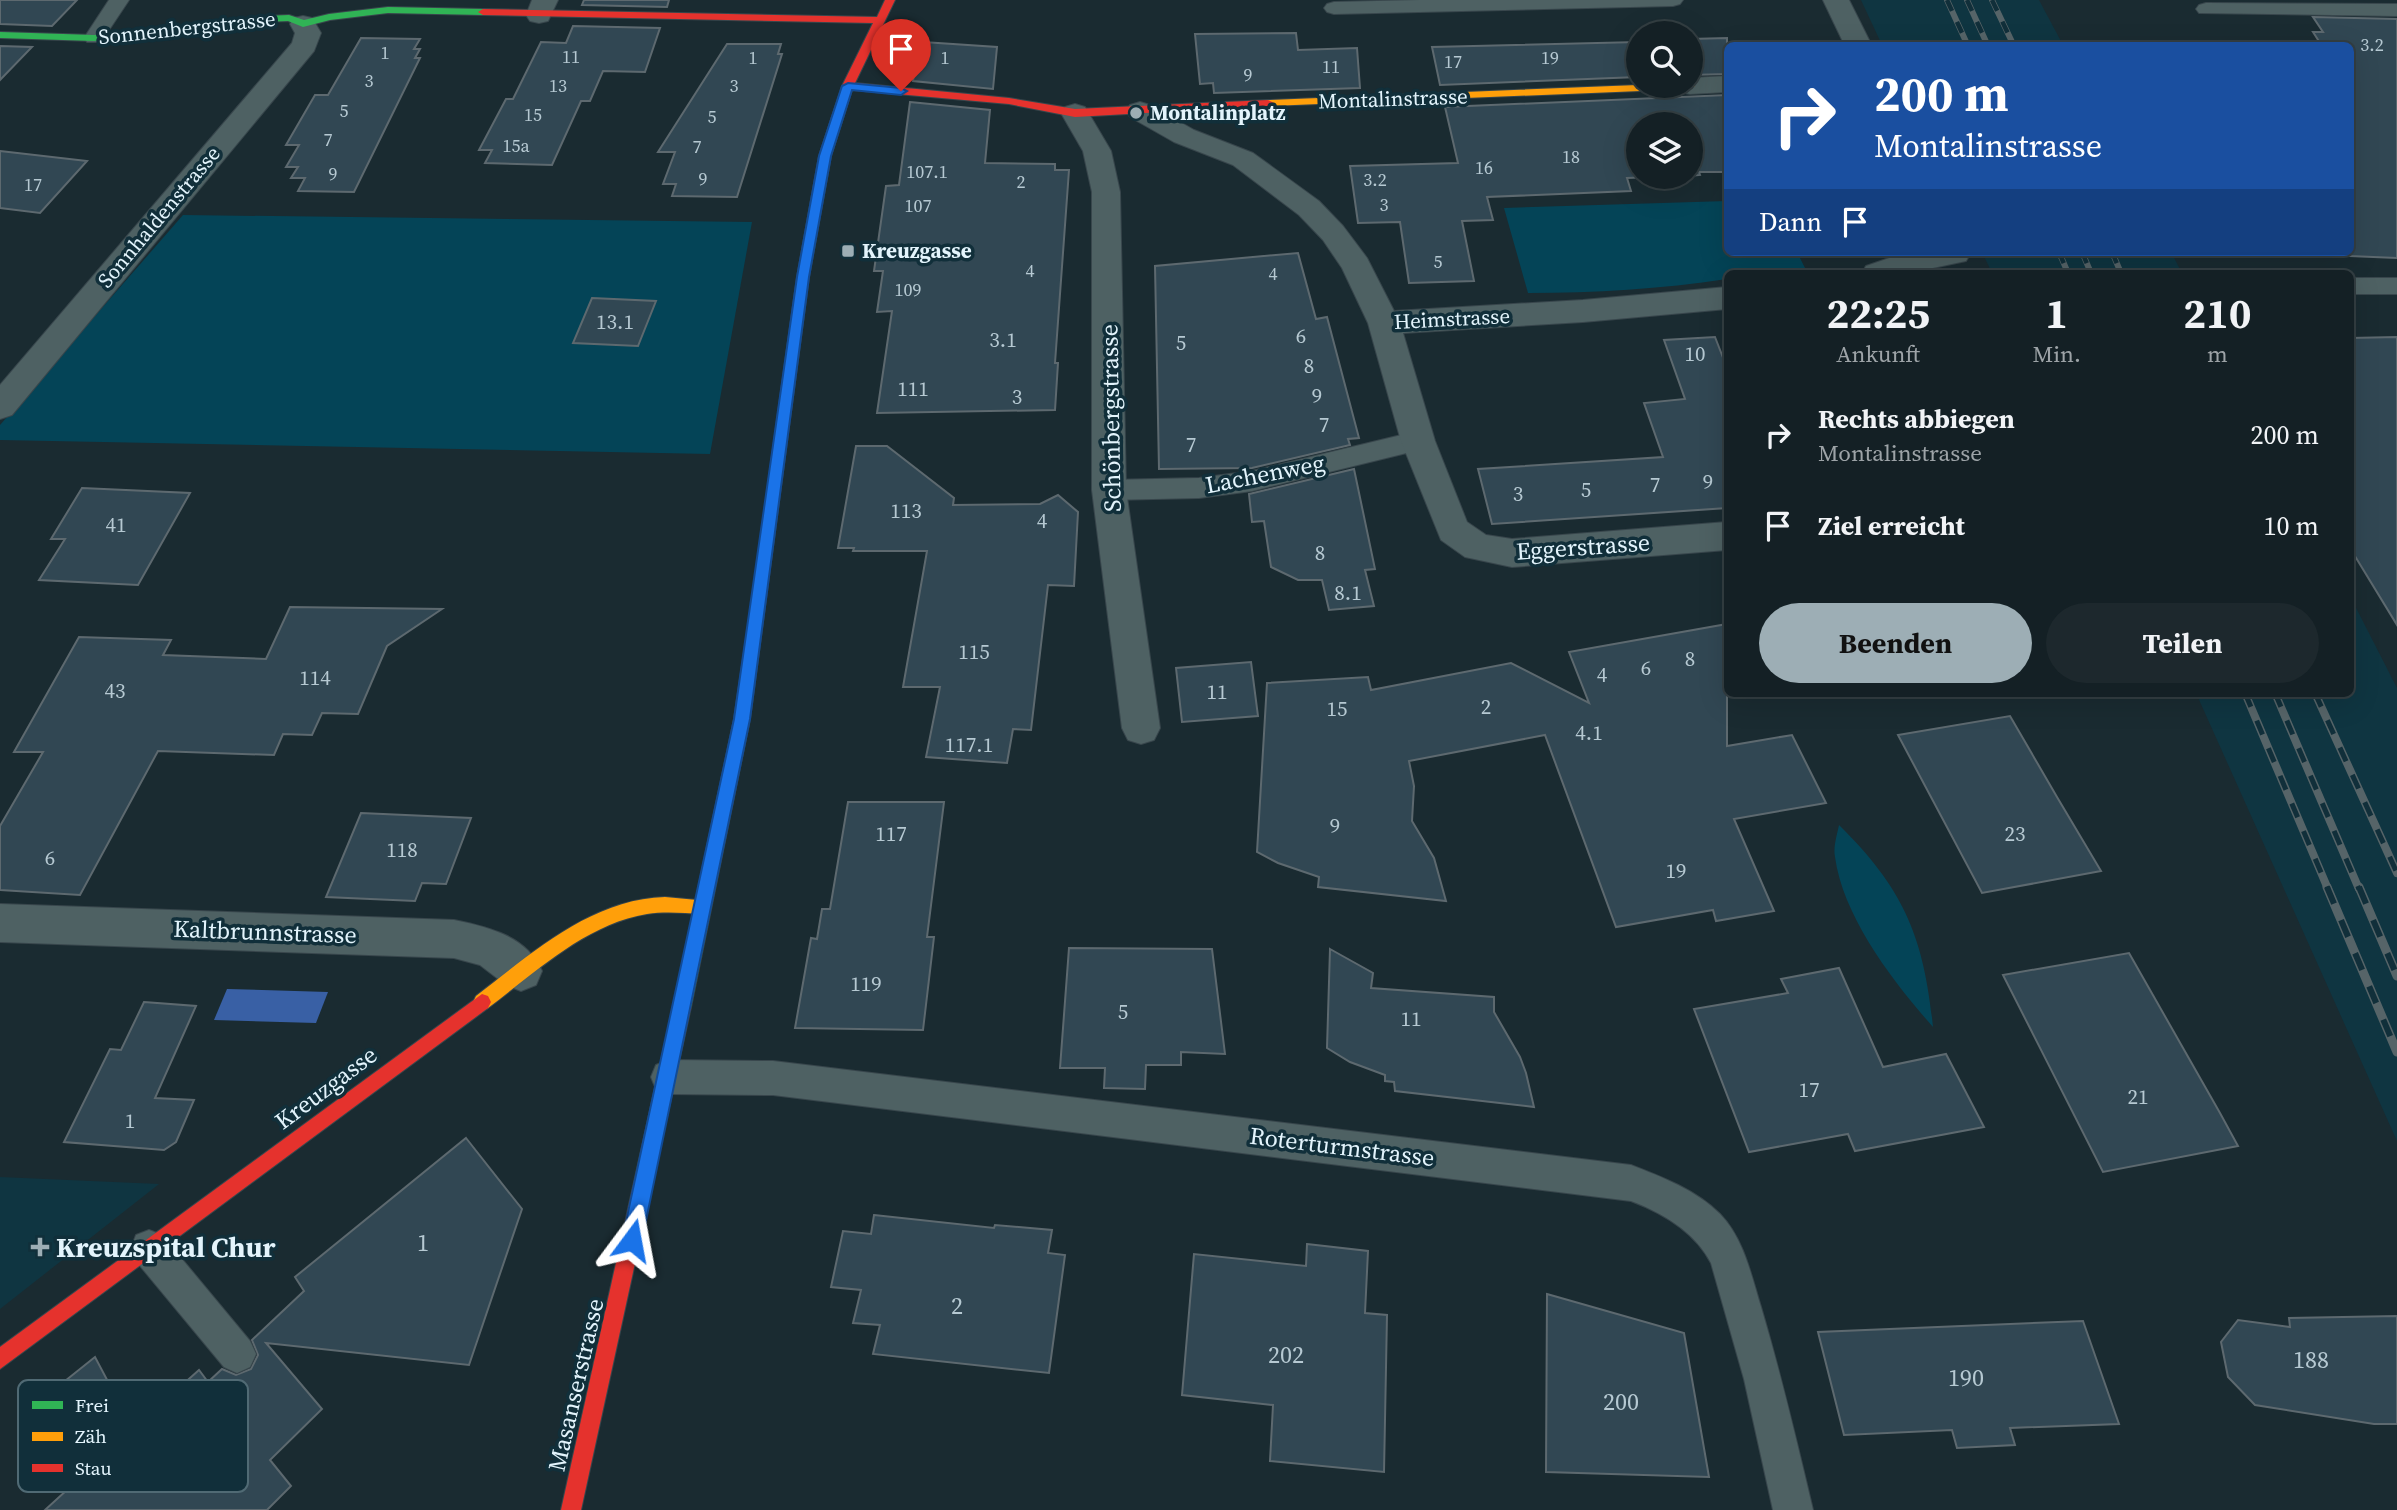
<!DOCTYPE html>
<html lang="de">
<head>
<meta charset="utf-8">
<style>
  :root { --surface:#142025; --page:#1d282d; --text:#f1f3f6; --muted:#9da3a7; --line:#333e42; --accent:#9daeb5 }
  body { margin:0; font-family:"Source Serif 4",serif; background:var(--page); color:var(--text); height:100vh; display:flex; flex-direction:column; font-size:26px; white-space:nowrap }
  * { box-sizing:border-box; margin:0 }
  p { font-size:23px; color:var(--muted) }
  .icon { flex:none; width:38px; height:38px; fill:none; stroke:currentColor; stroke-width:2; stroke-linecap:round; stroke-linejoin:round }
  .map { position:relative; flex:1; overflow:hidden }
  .sheet { position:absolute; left:1724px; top:270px; width:630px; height:427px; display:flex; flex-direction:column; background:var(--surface); border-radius:10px; box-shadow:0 7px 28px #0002,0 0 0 2px var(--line) }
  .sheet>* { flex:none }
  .guide { position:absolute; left:1724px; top:42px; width:630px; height:214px; border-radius:10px; box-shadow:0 7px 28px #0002,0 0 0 2px var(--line); background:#1a4fa0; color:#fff; overflow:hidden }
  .tools { position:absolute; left:1626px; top:21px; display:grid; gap:14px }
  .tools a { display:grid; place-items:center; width:77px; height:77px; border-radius:50%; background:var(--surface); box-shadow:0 7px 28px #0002,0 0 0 2px var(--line); font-size:35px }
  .pin { position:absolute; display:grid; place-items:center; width:60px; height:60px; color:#fff; margin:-72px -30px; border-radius:50% 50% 50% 0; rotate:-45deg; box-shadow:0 0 7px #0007 }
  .pin .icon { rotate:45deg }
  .me { position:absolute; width:77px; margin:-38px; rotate:13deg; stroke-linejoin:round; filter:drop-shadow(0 0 5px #0008) }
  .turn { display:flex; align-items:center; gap:24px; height:147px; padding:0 35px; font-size:32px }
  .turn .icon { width:91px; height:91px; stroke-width:2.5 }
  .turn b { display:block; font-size:49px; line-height:60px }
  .then { display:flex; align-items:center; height:66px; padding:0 35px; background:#0003; gap:14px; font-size:26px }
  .eta { display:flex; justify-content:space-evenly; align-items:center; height:119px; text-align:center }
  .eta b { font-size:42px; font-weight:700; line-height:49px }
  .primary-button { display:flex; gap:14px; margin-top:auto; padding:14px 35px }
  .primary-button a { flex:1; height:80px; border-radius:42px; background:var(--accent); color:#111; font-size:28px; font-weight:700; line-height:80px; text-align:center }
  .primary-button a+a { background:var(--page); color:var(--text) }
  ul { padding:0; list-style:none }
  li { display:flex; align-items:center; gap:21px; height:91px; padding:0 35px }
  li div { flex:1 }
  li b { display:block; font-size:26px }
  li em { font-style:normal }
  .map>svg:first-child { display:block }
</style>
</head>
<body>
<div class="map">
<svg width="2397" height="1510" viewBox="0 0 2397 1510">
  <rect width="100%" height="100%" fill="#1a2b31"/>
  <g fill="#0f3541">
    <path d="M1861 0H2039L2063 45H1882Z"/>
    <path d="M1982 252H2171L2182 273H1992Z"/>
    <path d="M2350 596 2397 688V1141L2196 693H2350Z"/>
    <path d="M0 1177 159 1184 0 1309Z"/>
  </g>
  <g fill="#044457">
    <path d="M1727 201V252H1797L1805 268 1768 273H1727V279C1661 289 1595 293 1528 293L1504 208Z"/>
    <path d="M183 215 752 222 710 454 0 440V425Z"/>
    <path d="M1839 825C1904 889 1924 937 1933 1027 1894 983 1843 917 1835 857 1833 847 1837 835 1839 825Z"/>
  </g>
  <path fill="#3960a5" d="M227 989 328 992 316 1023 214 1020Z"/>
  <g fill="#314753" stroke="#5d696f" stroke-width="2">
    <path d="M0 0H77L52 26 0 24Z"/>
    <path d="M584 0H669L667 7 582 5Z"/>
    <path d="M2313 17 2397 19V258L2350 256V46H2322L2313 32H2323Z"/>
    <path d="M573 26 660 28 645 72 603 71 590 101H581L552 165 485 163 492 150H479L506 99H513L541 42 566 43Z"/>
    <path d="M1296 33 1298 50 1357 48 1360 88 1214 93 1213 83 1200 84 1195 34Z"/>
    <path d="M361 38 420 39 414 49H420L415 58H420L354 192 298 191 305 178H291L298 167H286L299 145H286L315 95H328Z"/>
    <path d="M1727 38V74L1690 75V39Z"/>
    <path d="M923 42 997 47 993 89 913 81 916 62Z"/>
    <path d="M1638 42V77L1440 85 1432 47Z"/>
    <path d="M727 44H781L778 54H782L737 197 672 196 676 184H663L675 152H658Z"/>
    <path d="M0 46 32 47 0 80Z"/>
    <path d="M1727 95V172H1699L1700 175 1690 176V124H1638V177H1655L1627 178 1631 191 1487 197 1493 220 1462 221 1474 281 1409 283 1400 222 1358 223 1350 166 1458 163 1445 107Z"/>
    <path d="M910 102 990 110 985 163 1055 164V170H1069L1055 363H1058L1055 410 877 413 892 311 877 312 883 271H874L886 186 899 185Z"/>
    <path d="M0 151 87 161 40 213 0 208Z"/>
    <path d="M1298 253 1316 319 1327 317 1359 438 1348 439 1350 445 1252 468 1159 469 1155 266Z"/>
    <path d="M592 298 656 301 638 346 573 343Z"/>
    <path d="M1715 337 1727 368V508L1492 524 1478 469 1663 457 1644 403 1685 399 1664 340Z"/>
    <path d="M2397 337V625L2350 548V338Z"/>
    <path d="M856 446H887L954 498 953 505 1040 504 1058 495 1078 512 1074 586 1048 585 1031 730 1013 729 1007 763 926 757 940 687H903L927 551H853L854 548H838Z"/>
    <path d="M1354 469 1375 569 1365 570 1374 606 1329 610 1322 580H1298L1271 567 1264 521 1252 522 1249 494Z"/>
    <path d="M82 488 190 493 138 585 39 580 65 539H51Z"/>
    <path d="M290 607 442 609 387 646 358 714 322 713 312 735 283 734 274 755 158 751 80 895 0 890V826L43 752H14L79 637 171 640 163 655 266 659Z"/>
    <path d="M1727 624V746L1792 735 1826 803 1734 819 1774 911 1716 921 1713 910 1616 927 1545 735 1409 761 1414 786 1412 821 1434 858 1446 901 1318 887 1319 877 1278 863 1257 852 1267 683 1368 677 1371 690 1511 663 1589 703 1569 652Z"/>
    <path d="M1251 662 1258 716 1182 722 1176 668Z"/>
    <path d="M2010 716 2057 797 2101 871 1982 893 1898 735Z"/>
    <path d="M848 802H944L927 937H934L923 1030 795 1028 811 938 817 939 822 909H830Z"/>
    <path d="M361 813 471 818 446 884 422 883 415 901 326 897Z"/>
    <path d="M1069 948 1212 949 1225 1054 1181 1052V1065H1146L1145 1089 1104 1088 1105 1068H1060Z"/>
    <path d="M1330 949 1373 973 1371 988 1494 997V1012L1520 1057 1526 1073 1534 1107 1395 1091 1394 1082 1385 1081V1075L1350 1062 1327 1048Z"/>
    <path d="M2129 953 2220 1113 2238 1146 2103 1172 2003 975Z"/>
    <path d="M1839 968 1883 1067 1946 1054 1984 1127 1855 1151 1848 1134 1749 1152 1694 1009 1788 993 1781 979Z"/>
    <path d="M144 1002 196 1006 155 1098 194 1100 176 1142 164 1150 64 1142 110 1049 121 1050Z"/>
    <path d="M466 1138 522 1209 469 1365 266 1343 322 1409 270 1460 291 1486 267 1510H45L91 1468 50 1393 95 1357 133 1429 199 1370 208 1382 222 1369 236 1375 251 1369 258 1355 252 1340 304 1291 295 1277Z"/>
    <path d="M874 1215 994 1228 995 1225 1052 1230 1048 1253 1065 1255 1049 1373 873 1354 880 1325 853 1323 861 1290 831 1287 843 1231 871 1234Z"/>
    <path d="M1307 1244 1368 1251 1365 1313 1387 1315 1384 1472 1270 1461 1273 1405 1182 1395 1194 1254 1306 1266Z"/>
    <path d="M1547 1294 1684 1333 1709 1477 1546 1472Z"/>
    <path d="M2397 1316V1424H2374L2255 1405 2228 1377 2221 1342 2238 1320 2290 1327 2289 1318Z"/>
    <path d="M2083 1321 2119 1424 2010 1428 2015 1445 1957 1448 1952 1430 1844 1435 1818 1332Z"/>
  </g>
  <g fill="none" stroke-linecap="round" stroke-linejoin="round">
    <g stroke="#38464c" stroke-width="2">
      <g id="lane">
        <path d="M109 0H129L101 42H87L84 38Z"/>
        <path d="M1419 0H1683L1680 4 1673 6 1334 14 1327 12 1324 8 1327 4 1334 2Z"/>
        <path d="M2206 3 2397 4V16L2199 13 2196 9 2199 5Z"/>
        <rect x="2350" y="278" width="47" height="16"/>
        <path d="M1418 431 1427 434 1431 441 1427 448 1252 491 1199 498 1109 500 1100 497 1096 490 1100 483 1109 480 1199 478 1252 471Z"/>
        <path d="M668 1060 773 1061 1631 1165C1662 1177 1696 1190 1720 1214 1744 1239 1751 1275 1761 1307 1781 1374 1797 1442 1813 1510H1773L1744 1379 1711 1263C1695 1232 1663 1213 1631 1201L773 1095 668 1094 656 1089 651 1077 656 1065Z"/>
        <path d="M149 1230 162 1235 250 1341 256 1354 250 1367 237 1373 224 1367 136 1261 131 1248 136 1235Z"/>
      </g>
    </g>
    <g stroke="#38464c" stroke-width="2">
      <g id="street">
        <path d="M532 0H558L548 21 539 23 530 21 526 15Z"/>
        <path d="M1823 0H1849L1872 46H1845Z"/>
        <path d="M303 16 312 18 321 33 314 51 12 415 0 419V385L292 43 295 33 290 24 294 18Z"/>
        <path d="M1727 76V92L1690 94 1680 92 1676 86H1690V78Z"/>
        <path d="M1140 102 1150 105 1194 130 1253 153 1319 201 1343 226 1367 258 1394 311 1583 300 1727 287V309L1583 322 1403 333 1435 441 1467 522 1486 535 1512 539 1727 522V550L1512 567 1465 557 1441 540 1401 441 1368 323 1342 268 1323 240 1299 215 1233 165 1174 142 1130 117 1126 111 1130 105Z"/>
        <path d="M1075 104 1085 107 1111 151 1120 192 1126 490 1160 728 1154 740 1141 744 1128 740 1122 728 1092 490V192L1083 151 1061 113 1065 107Z"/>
        <path d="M1907 252H1969L1970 254 1966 261 1909 273H1862L1866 266Z"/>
        <path d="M0 904 454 920C488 927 527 936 542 971L536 985 521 991 506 985 480 965 454 958 0 942Z"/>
      </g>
    </g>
    <g stroke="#38464c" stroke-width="2">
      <g id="fast">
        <path d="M388 7 483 9 488 12 483 15 388 13 330 20 303 27 288 21 264 22 94 41 0 38V32L94 35 264 16 289 15 304 20 329 14Z"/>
        <path d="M759 593 766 599 750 719 691 1007 688 1013 682 1015 676 1013 673 1007 734 719 752 599Z"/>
      </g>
    </g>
    <g stroke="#38464c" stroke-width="2">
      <g id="slow">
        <path d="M1690 83 1695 86 1689 89 1268 106 1262 103 1268 100 1638 85 1690 86Z"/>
        <path d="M665 897 708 901 710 906 708 911 702 914C684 913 665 911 647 914 586 924 536 972 488 1008L482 1010 476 1008 473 1002 476 996C531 954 591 899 665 897Z"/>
      </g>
    </g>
    <g stroke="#38464c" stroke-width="2">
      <g id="jam">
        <path d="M885 0H895L855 83 1009 98 1075 109 1268 100 1274 103 1268 106 1075 117 1009 104 852 90 831 156 809 277 766 599 759 605 752 599 797 277 819 156 842 86 873 23 483 15 478 12 483 9 877 17Z"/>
        <path d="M482 994 488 996 491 1002 488 1008 0 1369V1347Z"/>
        <path d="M682 999 688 1001 691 1007 581 1510H561L673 1007 676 1001Z"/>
      </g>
    </g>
    <use href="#lane" fill="#4e6163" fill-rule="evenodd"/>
    <use href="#street" fill="#4e6163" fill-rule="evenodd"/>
    <use href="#fast" fill="#30b455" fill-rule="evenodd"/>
    <use href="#slow" fill="#ff9f0a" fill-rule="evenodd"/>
    <use href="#jam" fill="#e5322d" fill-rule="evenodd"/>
    <g stroke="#566468" stroke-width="6">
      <g id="rail-far2">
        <path d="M1947 0 1968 46"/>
        <path d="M1967 0 1988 46"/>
        <path d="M1992 0 2014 46"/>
        <path d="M2059 252 2068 273"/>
        <path d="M2082 252 2091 273"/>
        <path d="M2112 252 2121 273"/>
      </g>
    </g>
    <g stroke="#566468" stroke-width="8">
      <g id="rail-far1">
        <path d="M2245 693 2328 889"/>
        <path d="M2275 693 2359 889"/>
        <path d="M2315 693 2397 873"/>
      </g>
    </g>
    <g stroke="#566468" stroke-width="9">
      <g id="rail">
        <path d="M2327 887 2397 1052"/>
        <path d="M2359 887 2397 976"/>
      </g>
    </g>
    <use href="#rail-far2" stroke="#112f3a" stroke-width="4.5" stroke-dasharray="12" stroke-linecap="butt"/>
    <use href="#rail-far1" stroke="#112f3a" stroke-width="5" stroke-dasharray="15" stroke-linecap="butt"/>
    <use href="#rail" stroke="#112f3a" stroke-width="6" stroke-dasharray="18" stroke-linecap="butt"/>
  </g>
  <path fill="#1a73e8" stroke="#114b97" stroke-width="2" d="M848 83 901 88 907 91 901 95 852 90 831 156 809 277 750 719 642 1240 639 1246 632 1249 625 1246 622 1240 734 719 797 277 819 156 842 86Z"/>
  <g fill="#9daeb5" stroke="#112f3a" stroke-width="2.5">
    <circle cx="1136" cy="113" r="7"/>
    <rect x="841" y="244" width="14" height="14" rx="3.5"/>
    <path d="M36.5 1236.5h7v7h7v7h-7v7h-7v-7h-7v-7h7z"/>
  </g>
  <g text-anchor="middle" stroke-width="7" stroke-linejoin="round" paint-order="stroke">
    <g font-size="18" fill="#b6c9d2">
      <text x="2372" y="51">3.2</text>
      <text x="385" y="59">1</text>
      <text x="571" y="63">11</text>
      <text x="753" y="64">1</text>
      <text x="945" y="64">1</text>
      <text x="1550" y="64">19</text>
      <text x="1453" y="68">17</text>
      <text x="1331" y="73">11</text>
      <text x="1248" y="81">9</text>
      <text x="369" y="87">3</text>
      <text x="558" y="92">13</text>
      <text x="734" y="92">3</text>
      <text x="344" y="117">5</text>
      <text x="533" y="121">15</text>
      <text x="712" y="123">5</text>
      <text x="328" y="146">7</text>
      <text x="516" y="152">15a</text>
      <text x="697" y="153">7</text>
      <text x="1571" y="163">18</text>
      <text x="1484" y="174">16</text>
      <text x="927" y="178">107.1</text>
      <text x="333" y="180">9</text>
      <text x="703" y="185">9</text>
      <text x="1375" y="186">3.2</text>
      <text x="1021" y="188">2</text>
      <text x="33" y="191">17</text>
      <text x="1384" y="211">3</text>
      <text x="918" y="212">107</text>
      <text x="1438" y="268">5</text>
      <text x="1030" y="277">4</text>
      <text x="1273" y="280">4</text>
      <text x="908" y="296">109</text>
    </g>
    <g font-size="21" fill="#e3f4fc" stroke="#112f3a">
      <text transform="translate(187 28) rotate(-6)" y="7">Sonnenbergstrasse</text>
      <text transform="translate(1393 99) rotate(-2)" y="7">Montalinstrasse</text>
      <text transform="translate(159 217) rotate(-50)" y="7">Sonnhaldenstrasse</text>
      <text transform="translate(1452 319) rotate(-3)" y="7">Heimstrasse</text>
    </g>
    <g font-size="21" font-weight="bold" fill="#e3f4fc" stroke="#112f3a" text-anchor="start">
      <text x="1150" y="120">Montalinplatz</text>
      <text x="862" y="258">Kreuzgasse</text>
    </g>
    <g font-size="21" fill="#b6c9d2">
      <text x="615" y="329">13.1</text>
      <text x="1301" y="343">6</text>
      <text x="1003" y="347">3.1</text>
      <text x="1181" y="350">5</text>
      <text x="1695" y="361">10</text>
      <text x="1309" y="373">8</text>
      <text x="913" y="396">111</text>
      <text x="1317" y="403">9</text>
      <text x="1017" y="404">3</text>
      <text x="1324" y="432">7</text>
      <text x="1191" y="452">7</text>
      <text x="1708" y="489">9</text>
      <text x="1655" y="492">7</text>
      <text x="1586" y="497">5</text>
      <text x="1518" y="501">3</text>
      <text x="906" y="518">113</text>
      <text x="1042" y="528">4</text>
      <text x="116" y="532">41</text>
      <text x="1320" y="560">8</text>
      <text x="1348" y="600">8.1</text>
      <text x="974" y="659">115</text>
      <text x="1690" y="666">8</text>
      <text x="1646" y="675">6</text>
      <text x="1602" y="682">4</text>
      <text x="315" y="685">114</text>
      <text x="115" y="698">43</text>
      <text x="1217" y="699">11</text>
      <text x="1486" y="714">2</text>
      <text x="1337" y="716">15</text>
      <text x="1589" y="740">4.1</text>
      <text x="969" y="752">117.1</text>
      <text x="1335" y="833">9</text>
      <text x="891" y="841">117</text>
      <text x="2015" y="841">23</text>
      <text x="402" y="857">118</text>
      <text x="50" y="865">6</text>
      <text x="1676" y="878">19</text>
      <text x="866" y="991">119</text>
      <text x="1123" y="1019">5</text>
      <text x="1411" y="1026">11</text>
      <text x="1809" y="1097">17</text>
      <text x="2138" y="1104">21</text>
      <text x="130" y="1128">1</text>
    </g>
    <g font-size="24" fill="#e3f4fc" stroke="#112f3a">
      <text transform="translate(1111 418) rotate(-91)" y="8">Schönbergstrasse</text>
      <text transform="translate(1265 474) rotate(-11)" y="8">Lachenweg</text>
      <text transform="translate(1583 547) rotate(-4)" y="8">Eggerstrasse</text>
      <text transform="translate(265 932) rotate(2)" y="8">Kaltbrunnstrasse</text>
      <text transform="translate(326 1088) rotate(-37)" y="8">Kreuzgasse</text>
      <text transform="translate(1342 1147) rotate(7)" y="8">Roterturmstrasse</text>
      <text transform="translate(576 1385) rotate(-77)" y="8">Masanserstrasse</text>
    </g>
    <g font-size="24" fill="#b6c9d2">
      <text x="423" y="1251">1</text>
      <text x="957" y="1314">2</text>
      <text x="1286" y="1363">202</text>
      <text x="2311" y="1368">188</text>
      <text x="1966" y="1386">190</text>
      <text x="1621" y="1410">200</text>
    </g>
    <g font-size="28" font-weight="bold" fill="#e3f4fc" stroke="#112f3a" text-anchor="start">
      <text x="56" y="1257">Kreuzspital Chur</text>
    </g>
  </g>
  <rect x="18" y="1380" width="230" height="112" rx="10" fill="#112f3a" stroke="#506a74" stroke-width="2"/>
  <rect x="32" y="1401" width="31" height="8" fill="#30b455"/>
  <rect x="32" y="1432" width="31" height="9" fill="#ff9f0a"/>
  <rect x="32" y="1464" width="31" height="8" fill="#e5322d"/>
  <g font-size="19" fill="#e3f4fc">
    <text x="75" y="1412">Frei</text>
    <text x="75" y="1443">Zäh</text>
    <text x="75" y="1475">Stau</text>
  </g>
</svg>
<div class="tools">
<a><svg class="icon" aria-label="search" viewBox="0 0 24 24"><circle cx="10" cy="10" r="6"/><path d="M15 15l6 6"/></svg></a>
<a><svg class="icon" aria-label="layers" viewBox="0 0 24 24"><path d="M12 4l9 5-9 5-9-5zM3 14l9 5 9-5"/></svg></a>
</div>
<div class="pin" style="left:901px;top:91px;background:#d93025"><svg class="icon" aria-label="arrive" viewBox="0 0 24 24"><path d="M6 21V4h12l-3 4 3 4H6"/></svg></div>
<svg class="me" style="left:632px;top:1240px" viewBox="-20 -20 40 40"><path d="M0-17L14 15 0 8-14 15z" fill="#1a73e8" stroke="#fff" stroke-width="4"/></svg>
<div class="guide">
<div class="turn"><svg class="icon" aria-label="right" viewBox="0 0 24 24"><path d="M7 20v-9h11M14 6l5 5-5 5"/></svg><div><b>200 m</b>Montalinstrasse</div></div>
<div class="then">Dann<svg class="icon" aria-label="arrive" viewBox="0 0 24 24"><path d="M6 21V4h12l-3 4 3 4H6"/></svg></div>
</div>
<section class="sheet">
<div class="eta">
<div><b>22:25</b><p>Ankunft</p></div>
<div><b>1</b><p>Min.</p></div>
<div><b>210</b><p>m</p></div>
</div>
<ul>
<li><svg class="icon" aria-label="right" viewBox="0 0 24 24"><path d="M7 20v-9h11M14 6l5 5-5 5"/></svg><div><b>Rechts abbiegen</b><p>Montalinstrasse</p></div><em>200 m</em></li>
<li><svg class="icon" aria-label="arrive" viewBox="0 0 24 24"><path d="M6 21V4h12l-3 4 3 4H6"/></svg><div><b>Ziel erreicht</b></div><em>10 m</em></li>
</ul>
<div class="primary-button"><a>Beenden</a><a>Teilen</a></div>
</section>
</div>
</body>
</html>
